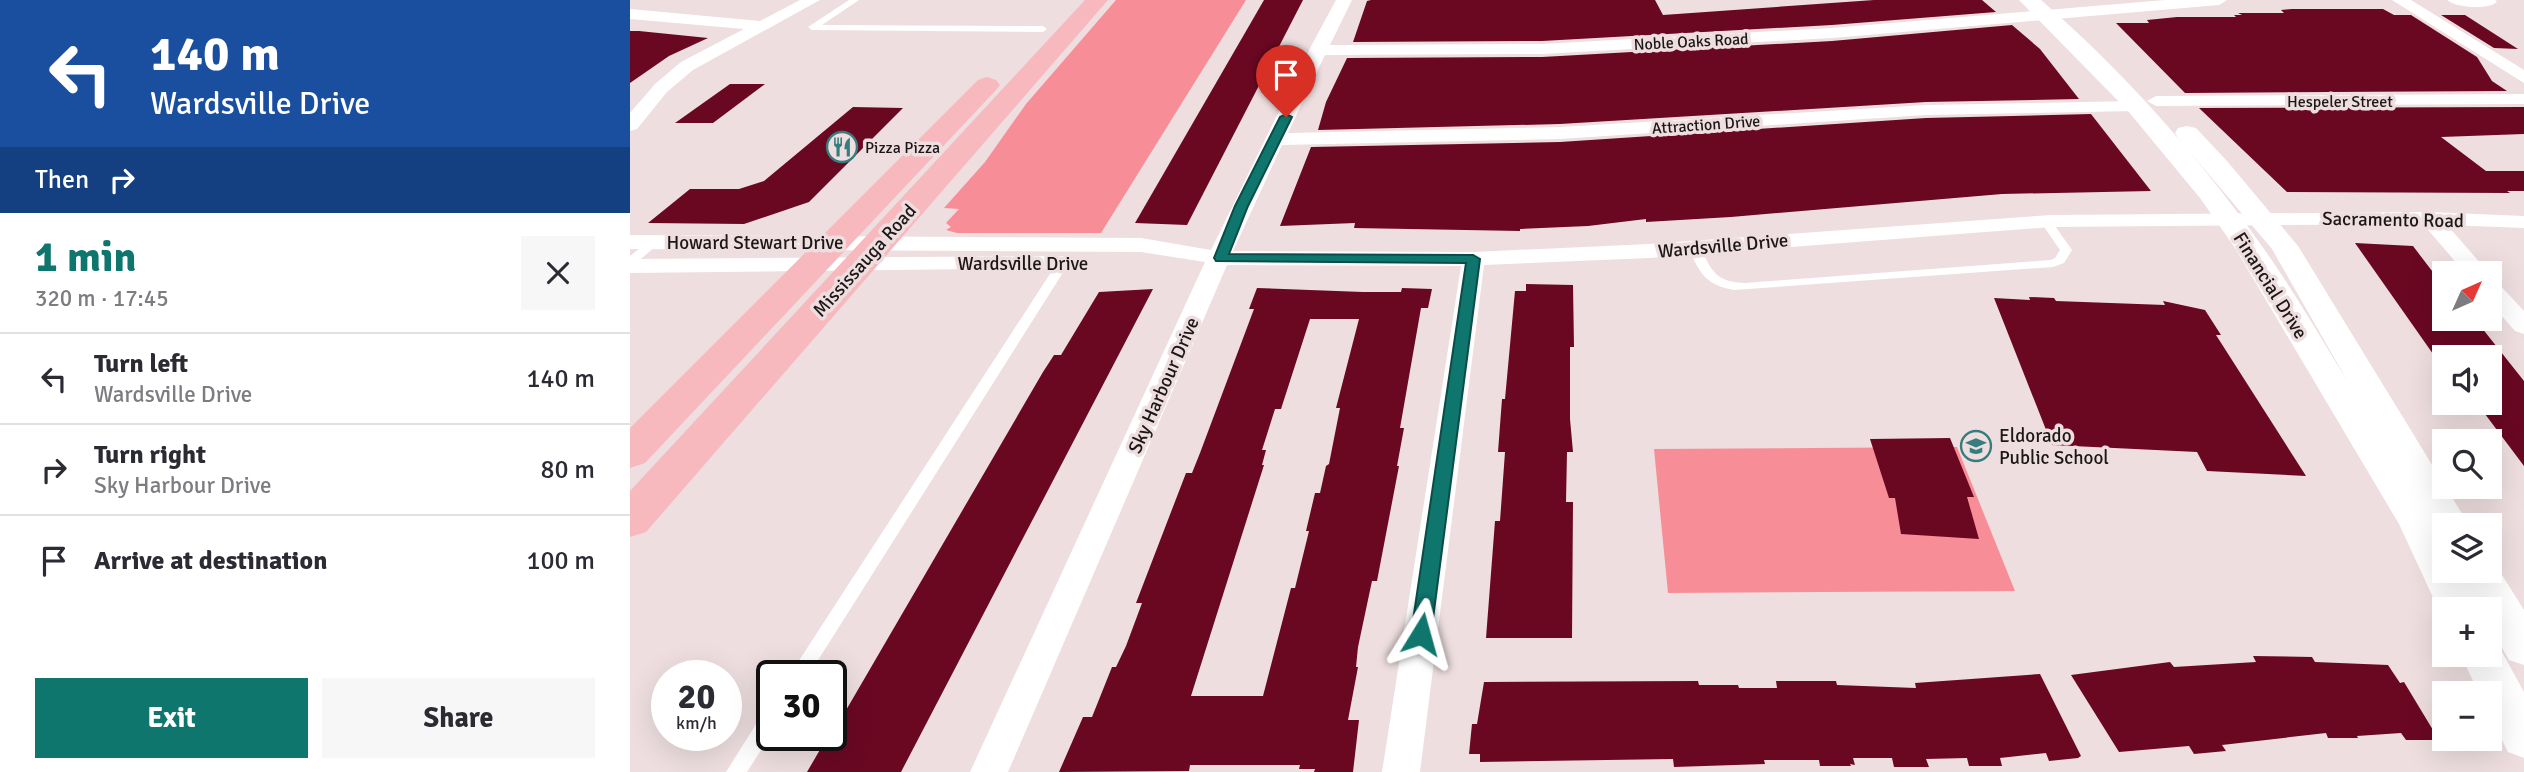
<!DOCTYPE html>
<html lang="en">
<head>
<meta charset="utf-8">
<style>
  :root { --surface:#fff; --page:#f7f7f7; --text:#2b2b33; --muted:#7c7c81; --line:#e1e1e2; --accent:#0f766e }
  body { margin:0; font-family:Signika,sans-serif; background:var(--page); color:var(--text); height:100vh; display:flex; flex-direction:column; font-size:26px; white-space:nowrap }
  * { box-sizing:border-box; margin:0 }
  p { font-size:23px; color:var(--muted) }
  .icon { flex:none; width:38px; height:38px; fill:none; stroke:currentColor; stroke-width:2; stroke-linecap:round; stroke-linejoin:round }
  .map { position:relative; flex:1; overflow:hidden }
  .panel { display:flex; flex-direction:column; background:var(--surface); width:630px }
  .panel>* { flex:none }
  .guide { background:#1a4fa0; color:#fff; overflow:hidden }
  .needle { width:46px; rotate:45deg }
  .buttons { position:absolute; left:1802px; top:261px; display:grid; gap:14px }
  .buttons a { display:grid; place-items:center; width:70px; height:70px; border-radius:0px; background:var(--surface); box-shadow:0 7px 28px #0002; font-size:35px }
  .speed { position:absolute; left:21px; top:660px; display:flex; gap:14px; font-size:35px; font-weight:700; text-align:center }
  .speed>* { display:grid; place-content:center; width:91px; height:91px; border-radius:50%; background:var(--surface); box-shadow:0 7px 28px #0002; line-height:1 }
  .speed small { font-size:18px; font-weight:400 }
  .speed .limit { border:4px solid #111; border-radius:10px; background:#fff; color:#111 }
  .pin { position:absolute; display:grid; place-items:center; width:60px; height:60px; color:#fff; margin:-72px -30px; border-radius:50% 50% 50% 0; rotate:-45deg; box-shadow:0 0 7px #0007 }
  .pin .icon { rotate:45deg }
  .me { position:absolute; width:77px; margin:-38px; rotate:8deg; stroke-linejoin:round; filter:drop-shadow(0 0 5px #0008) }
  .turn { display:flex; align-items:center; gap:24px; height:147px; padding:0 35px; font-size:32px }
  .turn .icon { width:91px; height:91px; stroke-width:2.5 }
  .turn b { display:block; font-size:49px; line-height:60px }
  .then { display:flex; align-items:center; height:66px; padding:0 35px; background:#0003; gap:14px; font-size:26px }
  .round { display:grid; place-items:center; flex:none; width:74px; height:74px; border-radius:0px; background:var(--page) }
  .overview { display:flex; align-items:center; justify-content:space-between; height:119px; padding:0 35px }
  h1 { font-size:42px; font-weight:800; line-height:52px; color:var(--accent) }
  .button { display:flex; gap:14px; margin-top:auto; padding:14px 35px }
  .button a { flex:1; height:80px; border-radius:0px; background:var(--accent); color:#fff; font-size:28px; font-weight:800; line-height:80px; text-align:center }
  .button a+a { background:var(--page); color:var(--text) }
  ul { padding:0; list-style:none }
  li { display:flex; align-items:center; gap:21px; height:91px; padding:0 35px; border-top:2px solid var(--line) }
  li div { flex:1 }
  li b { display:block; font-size:26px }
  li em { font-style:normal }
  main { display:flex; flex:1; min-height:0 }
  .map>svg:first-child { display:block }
</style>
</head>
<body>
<main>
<section class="panel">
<div class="guide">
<div class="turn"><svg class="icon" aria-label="left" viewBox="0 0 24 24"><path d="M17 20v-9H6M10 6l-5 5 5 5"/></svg><div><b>140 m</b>Wardsville Drive</div></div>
<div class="then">Then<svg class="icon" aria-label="right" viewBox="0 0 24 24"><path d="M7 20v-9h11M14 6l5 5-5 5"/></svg></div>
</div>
<div class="overview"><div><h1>1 min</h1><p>320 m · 17:45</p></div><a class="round"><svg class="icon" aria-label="close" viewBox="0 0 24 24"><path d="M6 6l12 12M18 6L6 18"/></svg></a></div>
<ul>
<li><svg class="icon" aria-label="left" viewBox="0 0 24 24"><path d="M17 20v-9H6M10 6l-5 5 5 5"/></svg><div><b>Turn left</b><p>Wardsville Drive</p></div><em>140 m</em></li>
<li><svg class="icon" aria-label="right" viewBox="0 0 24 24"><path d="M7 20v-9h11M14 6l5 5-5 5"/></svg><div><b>Turn right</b><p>Sky Harbour Drive</p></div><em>80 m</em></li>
<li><svg class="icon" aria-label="arrive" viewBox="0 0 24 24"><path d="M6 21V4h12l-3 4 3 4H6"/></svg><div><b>Arrive at destination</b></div><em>100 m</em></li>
</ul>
<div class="button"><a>Exit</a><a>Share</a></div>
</section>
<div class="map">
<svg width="1894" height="772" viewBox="0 0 1894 772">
  <rect width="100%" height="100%" fill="#eededf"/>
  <g fill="#f78e97">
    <path d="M486 0H616L471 233H327L316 230 321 227 316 223 329 209 314 208 355 162 396 104Z"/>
    <path d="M1327 447 1385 591 1038 593 1024 449Z"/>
  </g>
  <g fill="#6a0822" fill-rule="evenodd">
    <path d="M634 0H673L557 225 505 223Z"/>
    <path d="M741 0H1025L1033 15 1244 0H1352L1366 12 1202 25 912 41 723 42 737 1Z"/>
    <path d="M1662 9H1753L1764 15H1781L1847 57 1862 81 1877 91 1555 93 1486 23H1519L1517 20 1547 17H1606L1604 15H1612L1608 13H1654L1651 10Z"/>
    <path d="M1811 15H1835L1888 49 1864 48Z"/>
    <path d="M1382 25 1410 49 1449 99 1296 102 930 124 688 130 696 102 717 58 912 57 1202 41Z"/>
    <path d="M0 31H9L78 38 39 56 0 83Z"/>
    <path d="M100 84H135L83 123H45Z"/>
    <path d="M223 107 273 108 179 202 114 224 18 223 60 189H109L134 181Z"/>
    <path d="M1894 107V134L1811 137 1856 171H1894V191H1877L1880 193 1657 192 1569 108Z"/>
    <path d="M1461 114 1521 191 1372 194 1101 217 1016 222V219L958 226 890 229V231L724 228 725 223 650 226 681 147 930 142 1296 118Z"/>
    <path d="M1725 243 1783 246 1815 288V318H1844L1894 381V466L1846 402H1860V357H1815V371Z"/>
    <path d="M896 284 943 285 944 347H940V419L943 452H937L936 502H943L942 638H856L865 521H870L875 452H868L872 399H875L885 291H896Z"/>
    <path d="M627 288 733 292H771L772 288 802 289 798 308H791L770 428H774L767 466H769L747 581H742L728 647 726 667H728L718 720H729L723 772H684L685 769H669L670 765H560L559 771 429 772 453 717H462L482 667H486L496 646 512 603H506L556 473H562L570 453 624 309H619ZM680 319H729L706 408H710L699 464 696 466 690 493H685L676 531H679L665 588H661L633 696H561L634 465H632L636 450H632L645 409H651Z"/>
    <path d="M523 289 271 772H177L191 748H194L413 372 424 355H431L469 292Z"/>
    <path d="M1399 297 1424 298 1426 301 1535 305 1533 301 1575 310 1591 335H1586L1676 476 1577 471 1567 452 1422 445 1364 298 1400 300Z"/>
    <path d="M1320 438 1344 497H1337L1349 539 1271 534 1265 498H1259L1240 439Z"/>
    <path d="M1623 656 1682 657 1685 662 1758 665 1770 683 1774 682 1809 740H1776L1771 733 1727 736 1728 738H1698L1696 733 1592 745 1596 751 1564 754 1559 746 1489 752 1441 675 1540 662 1544 667 1626 662Z"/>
    <path d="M1410 674 1451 756 1448 758 1419 761 1416 753 1370 758 1372 766H1339L1337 758 1296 759 1299 767H1264L1262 758H1223L1225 765 1220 764 1221 766H1190L1189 760H1134L1135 764 1044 767 1043 759 850 762V754H839L842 724H847L854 682 1068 681 1069 685H1108L1109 688H1147L1146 681H1206L1207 685 1286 688 1285 683Z"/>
  </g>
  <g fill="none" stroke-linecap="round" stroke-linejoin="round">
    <g fill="#fff" fill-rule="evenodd">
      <path d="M219 0H229L192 25 413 26 417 29 413 32 182 30 178 27Z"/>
      <path d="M1416 218 1420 219 1442 250 1434 263 1423 267 1104 290C1075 285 1069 272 1058 247L1060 244H1068C1082 269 1083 282 1115 283L1421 260 1425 258 1430 250 1410 221Z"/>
      <path d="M23 238 29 242 27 245 4 265 0 266V256Z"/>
      <path d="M433 259 439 263 178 676H159L427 263Z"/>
      <path d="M142 708V733L117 772H96L135 710Z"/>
    </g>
    <g fill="#fff" fill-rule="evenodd">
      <path d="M170 0H190L63 70 37 92 7 129 0 131V113L25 84 51 62 114 29 0 19V9L130 21Z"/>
      <path d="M706 0H722L700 45 912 44 1202 28 1535 0H1597L1589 5 1202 38 912 54 695 55 658 133 930 127 1296 105 1506 101 1515 106 1506 111 1296 115 930 139 652 145 603 251 843 252 1019 244 1421 215 1799 212 1894 216V228L1817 225 1859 273H1835L1793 224 1421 227 1019 258 854 265 790 772H752L831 266 597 265 378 772H340L575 262 511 252 0 249V235L511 238 581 250 679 50Z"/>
      <path d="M1762 0H1781L1894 70V83Z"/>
      <path d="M1817 0H1865L1867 2C1858 10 1826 8 1817 0Z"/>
      <path d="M1894 94V104L1526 106 1517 101 1526 96Z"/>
      <path d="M434 256 442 258 445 263 442 268 0 273V259Z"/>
      <path d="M1860 281 1868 283 1894 311V334L1885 331 1860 303Z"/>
    </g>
    <g fill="#fff" fill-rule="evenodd">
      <path d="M1389 0H1411C1492 70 1567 154 1629 242 1661 286 1689 335 1718 382L1642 249 1548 138 1545 133 1548 128 1557 126 1566 128 1597 161 1668 246 1839 525H1815V570H1860L1862 559 1894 610V665L1879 660 1860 627V609L1848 607 1850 609H1815L1814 621 1769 524 1605 248 1570 198 1498 111Z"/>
      <path d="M1860 639 1866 641 1894 692V758L1878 752 1860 716V693H1849L1830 654H1860Z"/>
    </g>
    <g fill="#f7b8be" fill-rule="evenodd">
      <path d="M455 0H478L16 532 0 537V491Z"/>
      <path d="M357 77 366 80 370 85 366 90 15 463 0 468V428L348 80Z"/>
    </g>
  </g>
  <path fill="#0f766e" stroke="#0a4d48" stroke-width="2" d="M656 114 662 117 618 206 599 254 843 255 850 259 801 634 798 640 791 642 783 640 781 634 836 263 586 261 584 258 605 206 650 117Z"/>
  <defs>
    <g id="restaurant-ring" transform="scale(1.575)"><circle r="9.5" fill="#eededf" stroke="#367e7e" stroke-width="1.5"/><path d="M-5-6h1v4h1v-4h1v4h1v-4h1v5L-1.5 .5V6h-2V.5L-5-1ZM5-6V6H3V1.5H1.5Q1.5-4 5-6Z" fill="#367e7e"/></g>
    <g id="school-ring" transform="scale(1.575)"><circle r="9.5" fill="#eededf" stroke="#367e7e" stroke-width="1.5"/><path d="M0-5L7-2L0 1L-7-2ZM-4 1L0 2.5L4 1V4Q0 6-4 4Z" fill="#367e7e"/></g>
  </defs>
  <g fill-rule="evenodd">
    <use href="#restaurant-ring" x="212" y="147"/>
    <use href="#school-ring" x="1346" y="446"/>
  </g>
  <g text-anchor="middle" stroke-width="7" stroke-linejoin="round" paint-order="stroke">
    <g font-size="16" fill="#1c1717" stroke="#eededf">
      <text transform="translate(1061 41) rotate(-3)" y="6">Noble Oaks Road</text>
      <text x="1710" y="107">Hespeler Street</text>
      <text transform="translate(1076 124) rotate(-4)" y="6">Attraction Drive</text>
    </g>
    <g font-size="16" fill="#1c1717" stroke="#eededf" text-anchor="start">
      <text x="235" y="153">Pizza Pizza</text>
    </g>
    <g font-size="19" fill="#1c1717" stroke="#eededf">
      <text transform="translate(1763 219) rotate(1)" y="7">Sacramento Road</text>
      <text x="125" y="249">Howard Stewart Drive</text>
      <text transform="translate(1093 245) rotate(-5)" y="7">Wardsville Drive</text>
      <text transform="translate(234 260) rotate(-48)" y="7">Mississauga Road</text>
      <text x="393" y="270">Wardsville Drive</text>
      <text transform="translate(1641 285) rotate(58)" y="7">Financial Drive</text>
      <text transform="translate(533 385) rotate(-66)" y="7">Sky Harbour Drive</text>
    </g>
    <g font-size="19" fill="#1c1717" stroke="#eededf" text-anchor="start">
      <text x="1369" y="442">Eldorado<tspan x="1369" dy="22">Public School</tspan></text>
    </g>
  </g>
</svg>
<div class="buttons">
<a><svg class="needle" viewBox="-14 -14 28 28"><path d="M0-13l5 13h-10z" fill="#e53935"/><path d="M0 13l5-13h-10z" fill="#7c7c81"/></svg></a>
<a><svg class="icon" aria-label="sound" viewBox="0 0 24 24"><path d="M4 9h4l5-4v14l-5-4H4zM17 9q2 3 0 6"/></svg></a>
<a><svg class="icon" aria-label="search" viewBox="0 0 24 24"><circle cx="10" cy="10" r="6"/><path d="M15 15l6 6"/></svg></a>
<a><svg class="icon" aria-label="layers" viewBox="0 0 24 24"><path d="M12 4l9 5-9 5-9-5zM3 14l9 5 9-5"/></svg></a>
<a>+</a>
<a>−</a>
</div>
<div class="speed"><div>20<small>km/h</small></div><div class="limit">30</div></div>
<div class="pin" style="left:656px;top:117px;background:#d93025"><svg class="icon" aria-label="arrive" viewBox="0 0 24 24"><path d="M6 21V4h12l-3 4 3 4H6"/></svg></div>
<svg class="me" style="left:791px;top:634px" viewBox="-20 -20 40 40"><path d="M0-17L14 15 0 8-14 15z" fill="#0f766e" stroke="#fff" stroke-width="4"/></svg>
</div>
</main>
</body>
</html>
